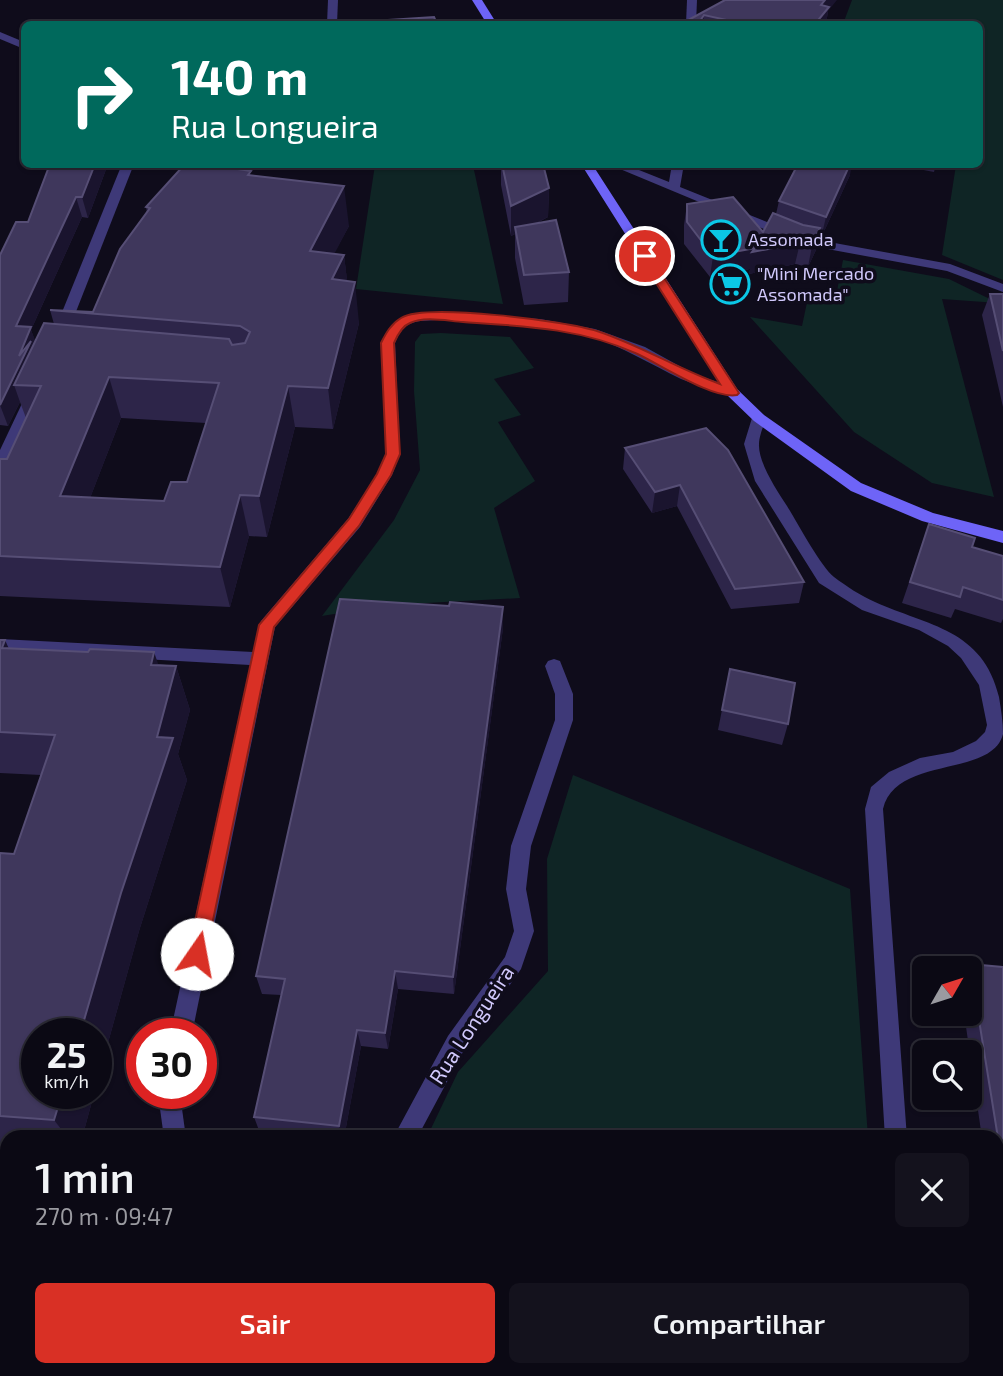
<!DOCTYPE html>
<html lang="pt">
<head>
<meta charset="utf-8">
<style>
  :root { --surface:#0b0914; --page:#14121d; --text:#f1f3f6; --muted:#9a9aa0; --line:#2b2a34; --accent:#d93025 }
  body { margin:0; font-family:"Exo 2",sans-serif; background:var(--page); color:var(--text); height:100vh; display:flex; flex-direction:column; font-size:26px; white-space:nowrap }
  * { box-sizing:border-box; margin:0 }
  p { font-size:23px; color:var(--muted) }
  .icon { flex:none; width:38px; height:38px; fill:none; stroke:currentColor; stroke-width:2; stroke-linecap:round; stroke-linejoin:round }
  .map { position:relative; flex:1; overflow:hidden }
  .details { position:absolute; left:0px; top:1130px; width:1004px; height:247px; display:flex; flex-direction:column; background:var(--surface); border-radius:21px 21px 0 0; box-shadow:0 2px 5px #0004,0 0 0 2px var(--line) }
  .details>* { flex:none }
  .hud { position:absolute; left:21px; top:21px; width:962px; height:147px; border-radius:10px; box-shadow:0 2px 5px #0004,0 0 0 2px var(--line); background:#00695c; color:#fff; overflow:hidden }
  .needle { width:46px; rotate:51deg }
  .buttons { position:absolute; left:912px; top:956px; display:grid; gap:14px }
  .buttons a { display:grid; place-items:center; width:70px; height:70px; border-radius:10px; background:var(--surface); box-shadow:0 2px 5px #0004,0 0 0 2px var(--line); font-size:35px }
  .speed { position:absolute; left:21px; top:1018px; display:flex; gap:14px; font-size:35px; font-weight:700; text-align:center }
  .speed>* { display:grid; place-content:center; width:91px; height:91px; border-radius:50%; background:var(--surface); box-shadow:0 2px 5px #0004,0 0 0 2px var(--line); line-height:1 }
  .speed small { font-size:18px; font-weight:400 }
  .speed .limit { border:10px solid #d22; background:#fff; color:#111 }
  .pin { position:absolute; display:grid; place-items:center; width:60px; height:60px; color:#fff; margin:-30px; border:4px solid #fff; border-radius:50%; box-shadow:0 2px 7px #0007 }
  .me { position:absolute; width:77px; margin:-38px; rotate:12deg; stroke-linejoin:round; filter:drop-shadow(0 0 5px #0008) }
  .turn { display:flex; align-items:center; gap:24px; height:147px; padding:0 35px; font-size:32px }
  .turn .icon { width:91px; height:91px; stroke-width:2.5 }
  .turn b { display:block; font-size:49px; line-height:60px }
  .round { display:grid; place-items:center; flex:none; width:74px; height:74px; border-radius:10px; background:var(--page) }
  .headline { display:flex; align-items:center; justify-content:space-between; height:119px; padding:0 35px }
  h1 { font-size:42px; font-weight:600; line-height:52px }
  .button { display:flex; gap:14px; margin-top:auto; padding:14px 35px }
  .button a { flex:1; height:80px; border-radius:10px; background:var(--accent); color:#fff; font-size:28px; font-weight:600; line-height:80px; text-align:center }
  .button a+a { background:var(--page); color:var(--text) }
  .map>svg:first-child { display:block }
</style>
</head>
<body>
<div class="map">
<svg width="1003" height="1376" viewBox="0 0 1003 1376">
  <rect width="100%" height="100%" fill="#0f0c1b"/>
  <g fill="#0f2525">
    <path d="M852 0H1003V280L942 255 956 165 980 164V24H843Z"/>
    <path d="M375 165H411L474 170 503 304 356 289Z"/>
    <path d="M843 260 949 279 998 303 942 299 994 497 932 483 854 432 750 317 802 326 809 293 836 296Z"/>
    <path d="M441 333 510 337 534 368 494 379 521 415 498 422 535 481 494 508 520 598 389 605 322 616 394 520 420 470 414 391 415 342 421 334Z"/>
    <path d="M573 775 850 889 868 1137H427L458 1072 548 971 547 859Z"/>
    <path d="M365 1370H655L654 1376H365Z"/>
  </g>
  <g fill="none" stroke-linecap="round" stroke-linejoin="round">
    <g fill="#3e3978" fill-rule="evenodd">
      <path d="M328 0H338L337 24H327Z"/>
      <path d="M687 0H697L696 24H686Z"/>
      <path d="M0 32 24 42V49L0 39Z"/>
      <path d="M122 164H134L68 332 61 336 56 335 54 332Z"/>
      <path d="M608 164H624L669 182 672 164H684L680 187 807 238 950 264 1003 284V292L947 271 800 244Z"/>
      <path d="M432 312 540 319 595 329 645 347 692 373 737 389 739 392 732 396 727 395C712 390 696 385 681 379 650 364 622 346 588 336 560 328 437 314 412 323 403 326 398 335 395 343L400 454 392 475 360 527 275 627 192 1034H170L250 665 0 651V639L253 652 261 621 348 519 377 475 386 454 381 343C394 316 405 316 432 312Z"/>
      <path d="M34 389 41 393 8 466 0 471V450L27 393Z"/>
      <path d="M759 413 766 418C764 425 759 436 759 444 758 462 777 491 787 506 797 522 821 567 834 577 846 586 861 596 875 602 928 626 983 629 999 697 1001 709 1003 722 1003 734 992 778 896 755 883 809L907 1138H885L865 809 871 787 889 772 920 758 953 752 976 741 985 732 987 725 979 685 961 658 948 646 919 630 862 610 819 583 755 481 744 444 752 418Z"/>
      <path d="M554 659 560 661 573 694V720L531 846 526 889 534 931 521 969 464 1050 417 1138H393L448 1036 505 957 514 931 506 889 511 846 555 720V694L545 666 548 661Z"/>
      <path d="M158 1094H180L186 1138H164Z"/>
      <path d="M693 1370H719L717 1376H690Z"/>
      <path d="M929 1370H955L958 1376H931Z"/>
    </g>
    <g fill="#6e64f7" fill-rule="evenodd">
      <path d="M472 0H482L497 24H487Z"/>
      <path d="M581 164H592L737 389 764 415 861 483 933 513 1003 531V543L922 521 851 491 754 421 727 395Z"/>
    </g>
  </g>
  <g fill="#2d2549" fill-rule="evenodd">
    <path d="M725 0 828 11 826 24H681Z"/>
    <path d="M108 164 88 218 82 217 31 330 35 341 54 324 50 310 93 312 147 213 146 207 252 176 349 226 334 253 344 255 347 281 359 323 333 429 295 427 267 537 249 536 230 607 0 596V459H7L26 418 20 402 8 426 0 425V255L28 222ZM121 418 206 423 187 482 164 501 90 498Z"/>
    <path d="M470 164H568L567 169 544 168 549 188 548 217 535 224 569 272 568 302 524 305 515 258V234L511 236 501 185V166Z"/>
    <path d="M892 164H936L934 172Z"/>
    <path d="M850 175 821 238 819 237 816 250 808 267 795 264 749 274 750 269 710 277 684 244V225L687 204 763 232 776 214 779 201Z"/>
    <path d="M990 294H1003V407L982 315Z"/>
    <path d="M706 428 804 582 799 603 731 609 677 506 652 513 623 469 625 448Z"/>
    <path d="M929 524 972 547 1003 556V619L1001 623 955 609 951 618 902 603Z"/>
    <path d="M449 606 503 607V628L454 994 398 989 388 1049 361 1046 344 1138H310L260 1133 254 1117 281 995 262 994 256 976Z"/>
    <path d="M0 640 8 648 176 666 190 710 178 754 187 780 139 931 96 1086V1034L37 1094H94L82 1138H7V1146L0 1145V853L14 854 41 775 0 773Z"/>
    <path d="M730 669 788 724 782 745 718 730Z"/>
    <path d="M970 964 1003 967V1275L998 1238V1138H982L964 1013H970V968H967Z"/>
  </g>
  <g fill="#1a142e">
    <path d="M825 0H837L828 11 826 24H815L821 5Z"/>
    <path d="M704 15 703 24H698Z"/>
    <path d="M95 164H108L88 218 82 197Z"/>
    <path d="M850 164H852L850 175 821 238 826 217Z"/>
    <path d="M344 186 349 226 315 291 310 251Z"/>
    <path d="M549 188 548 217 516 233 515 227V234L511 236V206Z"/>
    <path d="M76 197 82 217 31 330 38 348 14 385 20 402 8 426 0 405 16 326Z"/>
    <path d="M820 228 816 250 808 267 812 246Z"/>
    <path d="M800 243 795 264 749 274 750 269 710 277 713 256 755 248Z"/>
    <path d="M344 255 349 295 332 279Z"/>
    <path d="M355 282 359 323 333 429 328 388Z"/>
    <path d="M109 377 121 418 75 537 60 496Z"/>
    <path d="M288 386 295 427 267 537 259 496Z"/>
    <path d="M680 485 677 506 652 513 655 492Z"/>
    <path d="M240 495 249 536 230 607 220 567Z"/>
    <path d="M503 607V628L454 994 453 977Z"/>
    <path d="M5 640 25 684 2 648Z"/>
    <path d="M154 652 169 695 176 666 190 710 178 754 187 780 139 931 96 1086V1034H80L157 737 151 665Z"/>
    <path d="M395 971 398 989 388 1049 385 1033Z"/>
    <path d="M357 1030 361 1046 344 1138H342L339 1126Z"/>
    <path d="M62 1094H94L82 1138H68L54 1120Z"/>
  </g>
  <g fill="#3f375c" stroke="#564e75" stroke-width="2" fill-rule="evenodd">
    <path d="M725 0H825L821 5 829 7 815 24H745L704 15 698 24H681Z"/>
    <path d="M434 17 437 24H373V21Z"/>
    <path d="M50 164H95L82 197H76L16 326 31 327 19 356 31 341 0 405V255L16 222H28Z"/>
    <path d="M185 164H205L251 171 248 175 344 186 310 251 344 255 332 279 355 282 328 388 288 386 259 496 240 495 220 567 0 556V459H7L41 386 14 385 44 323 229 339 232 345 245 343 250 332 240 326 50 310 93 312 120 249 150 208 146 207ZM109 377 219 383 187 482H171L164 501 60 496Z"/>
    <path d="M502 164H543L549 188 511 206Z"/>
    <path d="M798 164H850L826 217 779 201Z"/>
    <path d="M733 197 763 232 773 213 803 225 820 228 812 246 800 243 752 252 755 248 713 256 687 222V204Z"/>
    <path d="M556 220 569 272 524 275 515 227Z"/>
    <path d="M990 294H1003V351Z"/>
    <path d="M706 428 728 450 804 582 735 589 680 485 655 492 625 448Z"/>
    <path d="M929 524 975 538 972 547 1003 556V600L963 587 960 597 910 582Z"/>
    <path d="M340 599 449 606 450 602 503 607 453 977 395 971 385 1033 357 1030 339 1126 254 1117 285 979 256 976Z"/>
    <path d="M0 640H5L2 648 88 652 90 649 154 652 151 665 176 666 157 737 173 738 121 893 80 1034H37V1094H62L54 1120 0 1116V853L14 854 55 735 0 732Z"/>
    <path d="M730 669 795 683 788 724 722 710Z"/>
    <path d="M970 964 1003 967V1174L998 1138Z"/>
  </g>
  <path fill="#d93025" stroke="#8d1f18" stroke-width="2" d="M645 252 650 256 739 393 737 395C713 400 658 363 635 353 580 328 522 326 463 322 447 321 425 316 410 323 402 326 397 336 394 343L400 454 391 475 359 526 274 627 206 954 203 960 197 962 190 960 188 954 259 625 349 519 377 474 386 454 381 343C386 333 391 324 401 318 425 303 568 321 597 331 640 345 678 369 720 384L639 256Z"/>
  <defs>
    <g id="bar-ring" transform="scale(2.0125)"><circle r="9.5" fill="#0f0c1b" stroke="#0bc7e6" stroke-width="1.5"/><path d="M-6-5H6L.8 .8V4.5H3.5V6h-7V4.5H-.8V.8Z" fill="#0bc7e6"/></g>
    <g id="supermarket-ring" transform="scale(2.0125)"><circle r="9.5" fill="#0f0c1b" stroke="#0bc7e6" stroke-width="1.5"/><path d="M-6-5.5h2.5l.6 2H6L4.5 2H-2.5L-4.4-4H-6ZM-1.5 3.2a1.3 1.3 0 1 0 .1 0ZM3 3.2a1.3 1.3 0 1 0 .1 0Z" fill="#0bc7e6"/></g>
  </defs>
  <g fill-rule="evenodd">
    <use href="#bar-ring" x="721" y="240"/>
    <use href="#supermarket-ring" x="730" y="284"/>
  </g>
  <g text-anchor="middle" stroke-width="7" stroke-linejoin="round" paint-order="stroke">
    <g font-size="18" fill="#d1c9fc" stroke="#0f0c1b" text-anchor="start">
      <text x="748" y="246">Assomada</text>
      <text x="757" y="280">"Mini Mercado<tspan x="757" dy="21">Assomada"</tspan></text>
    </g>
    <g font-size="21" fill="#d1c9fc" stroke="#0f0c1b">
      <text transform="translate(472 1025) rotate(-57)" y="7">Rua Longueira</text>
    </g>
  </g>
</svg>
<div class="buttons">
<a><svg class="needle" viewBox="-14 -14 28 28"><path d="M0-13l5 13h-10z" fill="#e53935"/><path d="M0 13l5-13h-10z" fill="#9a9aa0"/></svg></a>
<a><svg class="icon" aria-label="search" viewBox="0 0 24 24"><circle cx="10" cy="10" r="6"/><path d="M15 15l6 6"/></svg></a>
</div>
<div class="speed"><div>25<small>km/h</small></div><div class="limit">30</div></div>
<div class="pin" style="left:645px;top:256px;background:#d93025"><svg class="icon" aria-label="arrive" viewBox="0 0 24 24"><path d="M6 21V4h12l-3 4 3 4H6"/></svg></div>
<svg class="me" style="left:197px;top:954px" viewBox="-20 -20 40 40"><circle r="19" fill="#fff"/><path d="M0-13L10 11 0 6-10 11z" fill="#d93025"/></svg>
<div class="hud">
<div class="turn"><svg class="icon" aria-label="right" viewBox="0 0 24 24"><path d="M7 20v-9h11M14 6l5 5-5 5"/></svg><div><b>140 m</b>Rua Longueira</div></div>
</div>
<section class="details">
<div class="headline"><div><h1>1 min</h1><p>270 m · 09:47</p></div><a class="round"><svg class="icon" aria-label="close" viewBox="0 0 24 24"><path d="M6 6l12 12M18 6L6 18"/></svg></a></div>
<div class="button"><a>Sair</a><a>Compartilhar</a></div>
</section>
</div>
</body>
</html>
